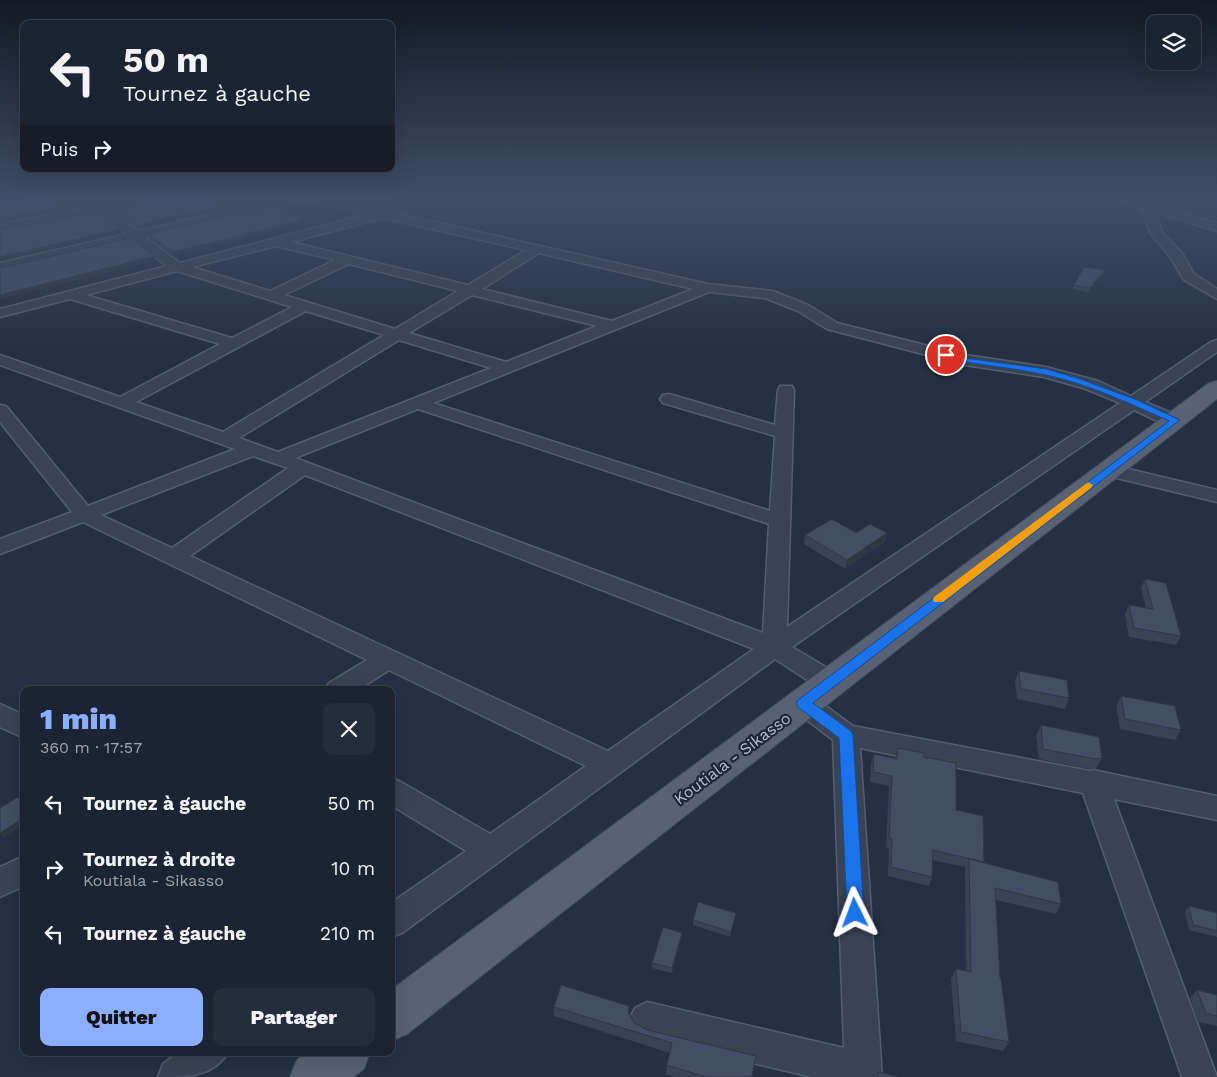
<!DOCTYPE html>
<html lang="fr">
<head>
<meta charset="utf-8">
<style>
  :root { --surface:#1c2433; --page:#252c3b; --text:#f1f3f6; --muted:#a0a4ac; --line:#3a414e; --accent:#8baffe }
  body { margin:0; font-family:"Work Sans",sans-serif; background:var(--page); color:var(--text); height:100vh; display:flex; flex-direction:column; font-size:19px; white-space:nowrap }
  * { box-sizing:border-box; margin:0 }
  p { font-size:16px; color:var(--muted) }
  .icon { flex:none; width:28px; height:28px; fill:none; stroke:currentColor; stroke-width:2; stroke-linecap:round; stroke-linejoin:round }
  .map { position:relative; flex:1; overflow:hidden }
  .drawer { position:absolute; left:20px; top:686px; width:375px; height:370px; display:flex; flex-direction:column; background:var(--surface); border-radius:10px; box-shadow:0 5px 20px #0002,0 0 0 1px var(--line) }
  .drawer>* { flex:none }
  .guide { position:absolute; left:20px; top:20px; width:375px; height:152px; border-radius:10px; box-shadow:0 5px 20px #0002,0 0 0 1px var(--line); background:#1c2433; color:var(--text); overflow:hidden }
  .buttons { position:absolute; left:1146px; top:15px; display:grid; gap:10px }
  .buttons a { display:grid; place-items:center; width:55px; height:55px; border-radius:10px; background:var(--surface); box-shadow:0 5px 20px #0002,0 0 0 1px var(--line); font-size:25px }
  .pin { position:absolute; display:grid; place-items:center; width:42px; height:42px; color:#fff; margin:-21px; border:2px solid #fff; border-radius:50%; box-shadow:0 1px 5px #0007 }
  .me { position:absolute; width:55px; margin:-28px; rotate:357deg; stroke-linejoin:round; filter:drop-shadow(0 0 4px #0008) }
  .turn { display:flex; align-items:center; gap:18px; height:105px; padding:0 20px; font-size:22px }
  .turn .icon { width:65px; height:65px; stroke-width:2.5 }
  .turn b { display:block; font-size:35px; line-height:42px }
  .then { display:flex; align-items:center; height:48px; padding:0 20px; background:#0003; gap:10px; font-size:19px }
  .round { display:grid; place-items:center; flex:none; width:52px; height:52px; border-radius:10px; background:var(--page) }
  .head { display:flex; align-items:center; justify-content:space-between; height:85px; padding:0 20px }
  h1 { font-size:30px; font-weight:800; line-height:38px; color:var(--accent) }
  .primary-button { display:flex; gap:10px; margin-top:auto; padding:10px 20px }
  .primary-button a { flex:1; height:58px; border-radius:10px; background:var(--accent); color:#111; font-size:20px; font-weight:800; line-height:58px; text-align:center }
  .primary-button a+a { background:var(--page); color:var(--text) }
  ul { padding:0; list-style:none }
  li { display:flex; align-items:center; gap:15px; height:65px; padding:0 20px }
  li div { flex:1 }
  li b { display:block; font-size:19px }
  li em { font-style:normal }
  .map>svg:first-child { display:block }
</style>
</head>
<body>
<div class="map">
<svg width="1217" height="1077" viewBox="0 0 1217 1077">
  <rect width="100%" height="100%" fill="#253044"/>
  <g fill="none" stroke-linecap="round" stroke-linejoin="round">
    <g stroke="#555e6e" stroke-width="3">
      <g id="minor">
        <path d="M0 197H8L0 201Z"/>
        <path d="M79 197H92L101 204 132 197H154L152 199 108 209 138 231 284 197H324L708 284 773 291 808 305 837 323 965 355 1046 367 1098 381 1131 396 1211 342 1217 340V352L1145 402 1181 417 1184 421 1181 425C1166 428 1148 416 1134 410L792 647 839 675 843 682 839 689 830 691 821 689 775 659 402 933 391 937V903L466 851 391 805V778L401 782 490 834 586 766 389 670 358 690H325L329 683 367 660 83 522 0 554V539L72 512 0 422V405L6 406 88 506 235 449 0 365V355L120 397 220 344 70 299 0 317V309L167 266 133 240 0 271V263L126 234 97 212 0 233V225L90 206ZM304 199 368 214 180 263 145 237ZM383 218 526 250 468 285 291 242ZM276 246 335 260 270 291 192 267ZM539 253 693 289 612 321 482 289ZM349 264 458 291 395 329 284 295ZM177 271 292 307 232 338 86 295ZM709 292 765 298 798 311 827 329 965 365 1044 377 1086 389 1120 403 787 627 794 390 792 386H780L778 390 775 425 669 394 663 395 660 399 663 403 775 436 770 511 433 403ZM472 295 597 326 506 362 409 333ZM306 311 384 335 223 432 136 402ZM399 340 491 368 278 452 239 438ZM418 409 769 524 763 633 295 458ZM253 456 288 468 172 548 101 515ZM305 475 754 649 608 751 190 556Z"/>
        <path d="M1118 197H1134L1146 203 1217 223V231L1155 212 1162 232 1182 253 1194 274 1217 289V299L1184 280 1171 258 1150 233 1143 211Z"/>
        <path d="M1107 464 1217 490V502L1100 474 1097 470 1100 466Z"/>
        <path d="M803 693 812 696 853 726 1090 771 1093 770 1217 796V820L1114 799 1217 1077H1182L1083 793 860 748 882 1077H812L647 1038 635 1032 629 1020 635 1008 647 1002 844 1048 833 740 794 710 790 703 794 696Z"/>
        <path d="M0 704 24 715V738L0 727Z"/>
        <path d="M24 856V886L0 897V867Z"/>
        <path d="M179 1052H228C214 1077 187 1077 158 1077L163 1064Z"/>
      </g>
    </g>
    <g stroke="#434c5d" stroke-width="2">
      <g id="major">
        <path d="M1217 381V399L407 1034 391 1041V990L1209 383Z"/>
        <path d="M307 1052H370L364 1069 353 1077H290L297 1060Z"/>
      </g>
    </g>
    <use href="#minor" fill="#3a4354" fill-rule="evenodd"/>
    <use href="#major" fill="#586274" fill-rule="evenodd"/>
  </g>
  <g fill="#384356">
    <path d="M244 204 138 229 115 212 114 208Z"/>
    <path d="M261 210 303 219 304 222 225 243 173 255 149 238 148 234Z"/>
    <path d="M1103 274 1088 292 1073 289 1074 285Z"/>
    <path d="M856 533H887L885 542 845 569 804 544 805 535Z"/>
    <path d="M1145 579 1181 636 1176 645 1129 637 1125 614 1129 605 1146 608 1141 588Z"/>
    <path d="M1019 671 1069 698 1065 709 1017 699 1015 681Z"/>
    <path d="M1121 696 1181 730 1175 740 1120 729 1116 706Z"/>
    <path d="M1041 725 1102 758 1096 769H1090L1039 759 1036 736Z"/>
    <path d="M898 748 924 757 956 810 984 862V863L1061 904 1056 914 996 900 1000 978 1009 1042 1003 1051 956 1041 951 979 956 969 966 971 965 869V867L932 860V877L929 886 888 876 889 848H886L889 786 870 782 871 763 874 754 895 759Z"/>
    <path d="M1189 906 1217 913V937L1189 930 1185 912Z"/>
    <path d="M736 913 730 937 693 925V920Z"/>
    <path d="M682 933 681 938 672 973 652 968V963Z"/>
    <path d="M1197 990 1217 995V1026L1198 1022 1190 998Z"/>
    <path d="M629 1006V1014L634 1023 647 1030 752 1077H674L666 1075 667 1065 670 1053 554 1016V1007Z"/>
  </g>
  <g fill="#2e3746">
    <path d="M243 201 244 204 138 229 137 225Z"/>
    <path d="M74 204 75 207 0 223V219Z"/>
    <path d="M303 219 304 222 225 243 173 255 172 252Z"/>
    <path d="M121 229 122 233 0 261V257Z"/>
    <path d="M155 256 156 260 0 299V295Z"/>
    <path d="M1105 270 1103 274 1088 292 1090 288Z"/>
    <path d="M887 533 885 542 845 569 847 560Z"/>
    <path d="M24 818V825L3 838 0 833Z"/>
    <path d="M682 933 681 938 672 973V968Z"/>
  </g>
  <g fill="#414e64" stroke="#2e3746">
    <path d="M24 197H63L74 204 0 219V202Z"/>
    <path d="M167 197H235L243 201 137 225 114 208Z"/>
    <path d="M277 206 303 219 224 240 172 252 148 234 258 208 261 210Z"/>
    <path d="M97 212 121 229 0 257V230Z"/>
    <path d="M131 238 155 256 0 295V268Z"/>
    <path d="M1084 267 1105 270 1090 288 1074 285Z"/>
    <path d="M832 519 856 533 870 524 887 533 847 560 805 535Z"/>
    <path d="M1145 579 1166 583 1181 636 1134 628 1129 605 1153 609Z"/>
    <path d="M1019 671 1067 680 1069 698 1021 689Z"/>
    <path d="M1121 696 1175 706 1181 730 1125 719Z"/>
    <path d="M1041 725 1099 737 1102 758 1095 759 1043 749Z"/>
    <path d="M898 748 924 753V757L956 763V810L983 816 984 862 933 850 932 877 891 867 892 839 889 838 892 776 873 772 874 754 897 759Z"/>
    <path d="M18 797 24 805V818L0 833V808Z"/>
    <path d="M969 859 1058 882 1061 904 995 888 1000 978H1001L1009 1042 961 1032 956 969 971 972Z"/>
    <path d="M698 902 736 913 731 932 693 920Z"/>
    <path d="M1189 906 1217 913V931L1193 925Z"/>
    <path d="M663 927 682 933 672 968 652 963Z"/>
    <path d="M561 985 629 1006 628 1011 634 1023 647 1030 756 1056 752 1077H706L667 1065 672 1043 554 1007Z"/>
    <path d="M1197 990 1217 995V1016L1206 1013Z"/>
    <path d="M878 1072 899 1077H878Z"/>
  </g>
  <linearGradient id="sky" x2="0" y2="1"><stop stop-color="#141a25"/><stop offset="0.57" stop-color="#404e67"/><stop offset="1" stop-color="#404e67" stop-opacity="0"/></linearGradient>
  <rect width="1217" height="348" fill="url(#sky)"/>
  <path fill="#1a73e8" stroke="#114b97" d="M946 353 965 358 1046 369 1080 379 1137 400 1180 420 813 703 851 731 853 735 864 913 861 919 855 921 849 919 847 913 839 738 798 707 796 703 798 700 1169 421C1129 403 1088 384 1046 375 1012 367 977 366 943 357V354Z"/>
  <path fill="#f59e0b" d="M1088 482 1093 485 1091 488 943 602H934L933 600 934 597Z"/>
  <g text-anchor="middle" stroke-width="4.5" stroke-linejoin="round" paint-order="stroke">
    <g font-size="16" fill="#b7becd" stroke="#1e2739">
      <text transform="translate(732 758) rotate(-37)" y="6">Koutiala - Sikasso</text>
    </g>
  </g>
</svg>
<div class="buttons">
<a><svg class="icon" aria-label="layers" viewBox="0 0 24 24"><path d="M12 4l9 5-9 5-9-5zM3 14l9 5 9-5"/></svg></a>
</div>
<div class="pin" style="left:946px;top:355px;background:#d93025"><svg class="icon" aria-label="arrive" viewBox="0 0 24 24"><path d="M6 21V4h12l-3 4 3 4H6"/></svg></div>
<svg class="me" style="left:855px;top:913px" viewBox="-20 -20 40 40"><path d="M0-17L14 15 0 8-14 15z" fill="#1a73e8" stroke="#fff" stroke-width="4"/></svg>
<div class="guide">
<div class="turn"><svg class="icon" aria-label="left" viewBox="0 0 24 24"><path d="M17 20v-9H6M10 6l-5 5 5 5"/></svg><div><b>50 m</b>Tournez à gauche</div></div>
<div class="then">Puis<svg class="icon" aria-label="right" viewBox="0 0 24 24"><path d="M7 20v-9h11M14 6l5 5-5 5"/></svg></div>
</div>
<section class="drawer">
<div class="head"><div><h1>1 min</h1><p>360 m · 17:57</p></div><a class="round"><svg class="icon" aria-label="close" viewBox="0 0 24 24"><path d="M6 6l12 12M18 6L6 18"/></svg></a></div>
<ul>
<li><svg class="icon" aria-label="left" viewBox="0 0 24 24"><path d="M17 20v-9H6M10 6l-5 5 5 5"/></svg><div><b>Tournez à gauche</b></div><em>50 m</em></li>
<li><svg class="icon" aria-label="right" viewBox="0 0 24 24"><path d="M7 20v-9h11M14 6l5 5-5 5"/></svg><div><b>Tournez à droite</b><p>Koutiala - Sikasso</p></div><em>10 m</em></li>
<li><svg class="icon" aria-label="left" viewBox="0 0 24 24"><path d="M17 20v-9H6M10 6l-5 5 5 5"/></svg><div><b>Tournez à gauche</b></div><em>210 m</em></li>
</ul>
<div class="primary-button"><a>Quitter</a><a>Partager</a></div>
</section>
</div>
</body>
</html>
